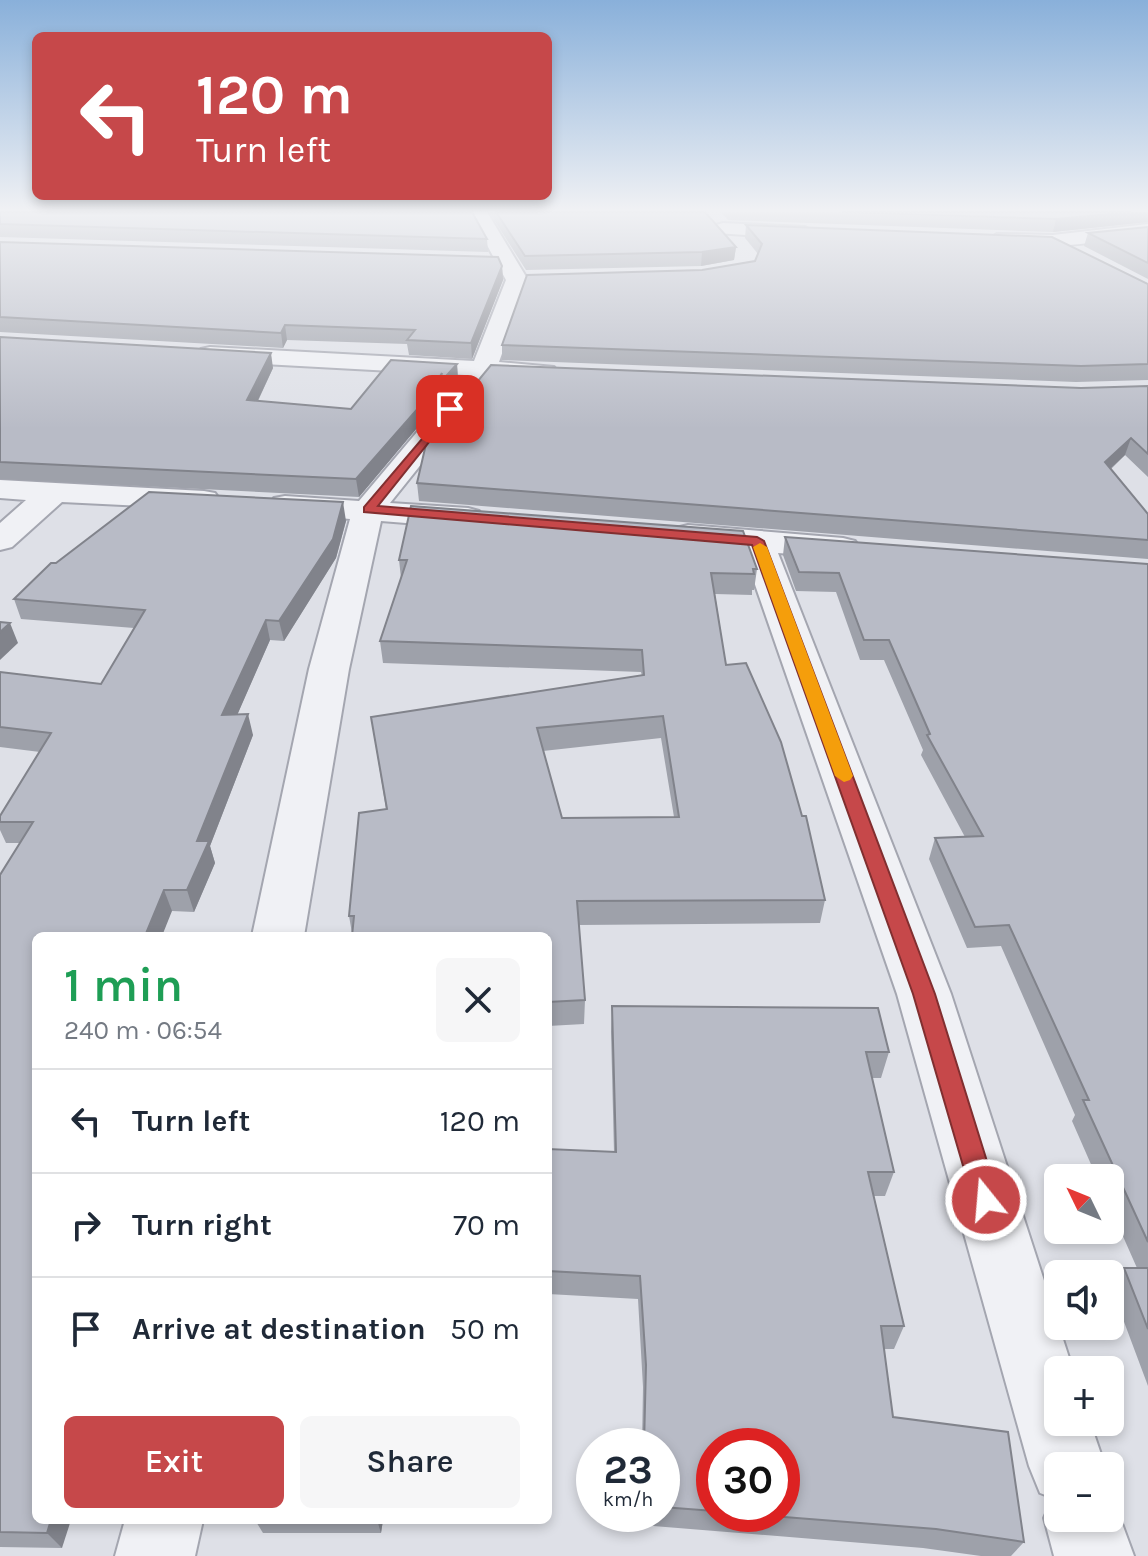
<!DOCTYPE html>
<html lang="en">
<head>
<meta charset="utf-8">
<style>
  :root { --surface:#fff; --page:#f6f6f7; --text:#1f2937; --muted:#747a83; --line:#e0e1e3; --accent:#c6484a }
  body { margin:0; font-family:Karla,sans-serif; background:var(--page); color:var(--text); height:100vh; display:flex; flex-direction:column; font-size:30px; white-space:nowrap }
  * { box-sizing:border-box; margin:0 }
  p { font-size:26px; color:var(--muted) }
  .icon { flex:none; width:44px; height:44px; fill:none; stroke:currentColor; stroke-width:2; stroke-linecap:round; stroke-linejoin:round }
  .map { position:relative; flex:1; overflow:hidden }
  .details { position:absolute; left:32px; top:932px; width:520px; height:592px; display:flex; flex-direction:column; background:var(--surface); border-radius:12px; box-shadow:0 4px 12px #0003 }
  .details>* { flex:none }
  .top-card { position:absolute; left:32px; top:32px; width:520px; height:168px; border-radius:12px; box-shadow:0 4px 12px #0003; background:#c6484a; color:#fff; overflow:hidden }
  .needle { width:52px; rotate:313deg }
  .controls { position:absolute; left:1044px; top:1164px; display:grid; gap:16px }
  .controls a { display:grid; place-items:center; width:80px; height:80px; border-radius:12px; background:var(--surface); box-shadow:0 4px 12px #0003; font-size:40px }
  .speed { position:absolute; left:576px; top:1428px; display:flex; gap:16px; font-size:40px; font-weight:700; text-align:center }
  .speed>* { display:grid; place-content:center; width:104px; height:104px; border-radius:50%; background:var(--surface); box-shadow:0 4px 12px #0003; line-height:1 }
  .speed small { font-size:20px; font-weight:400 }
  .speed .limit { border:12px solid #d22; background:#fff; color:#111 }
  .pin { position:absolute; display:grid; place-items:center; width:68px; height:68px; color:#fff; margin:-34px; border-radius:16px; box-shadow:0 4px 12px #0006 }
  .me { position:absolute; width:88px; margin:-44px; rotate:343deg; stroke-linejoin:round; filter:drop-shadow(0 0 6px #0008) }
  .turn { display:flex; align-items:center; gap:28px; height:168px; padding:0 32px; font-size:36px }
  .turn .icon { width:104px; height:104px; stroke-width:2.5 }
  .turn b { display:block; font-size:56px; line-height:68px }
  .round { display:grid; place-items:center; flex:none; width:84px; height:84px; border-radius:12px; background:var(--page) }
  .summary { display:flex; align-items:center; justify-content:space-between; height:136px; padding:0 32px }
  h1 { font-size:48px; font-weight:600; line-height:60px; color:#1e9e55 }
  .action { display:flex; gap:16px; margin-top:auto; padding:16px 32px }
  .action a { flex:1; height:92px; border-radius:12px; background:var(--accent); color:#fff; font-size:32px; font-weight:600; line-height:92px; text-align:center }
  .action a+a { background:var(--page); color:var(--text) }
  ul { padding:0; list-style:none }
  li { display:flex; align-items:center; gap:24px; height:104px; padding:0 32px; border-top:2px solid var(--line) }
  li div { flex:1 }
  li b { display:block; font-size:30px }
  li em { font-style:normal }
  .map>svg:first-child { display:block }
</style>
</head>
<body>
<div class="map">
<svg width="1148" height="1556" viewBox="0 0 1148 1556">
  <rect width="100%" height="100%" fill="#dee0e7"/>
  <g fill="none" stroke-linecap="round" stroke-linejoin="round">
    <g stroke="#a4a6b0" stroke-width="4">
      <g id="minor">
        <path d="M469 212H487L528 280 499 362 554 367 558 372 554 377H491L390 503 468 508 479 511 484 518 479 525 468 528 381 521 349 669 304 936H252L309 669 350 519 274 512 269 505 274 498 285 496 359 501 465 375 210 361 201 359 198 354 201 349 210 347 474 361 506 280Z"/>
        <path d="M723 223 805 227 815 233 805 239 716 233 713 229 716 225Z"/>
        <path d="M1148 224V236C1121 239 1003 257 987 240L997 234 1053 235Z"/>
        <path d="M0 480 204 491 215 493 220 500 215 507 204 509 62 502 12 547 0 550V523L26 500 0 498Z"/>
        <path d="M688 525 843 538 855 541 860 548 855 555 843 558 778 553 951 994 1073 1370H1058V1422H1090L1105 1466H1058V1518H1110V1491L1134 1556H1054L1044 1518 1053 1498 1040 1493 1029 1466 897 994 743 550 676 542 672 535 676 528Z"/>
        <path d="M125 1520H203L195 1556H115Z"/>
      </g>
    </g>
    <use href="#minor" fill="#f0f1f5" fill-rule="evenodd"/>
  </g>
  <g fill="#9ea1aa" fill-rule="evenodd">
    <path d="M0 212 487 239 488 252 0 237Z"/>
    <path d="M489 212H705L736 247 734 260 701 266 526 270Z"/>
    <path d="M721 212H1148V222L1053 232 728 220Z"/>
    <path d="M746 225 1148 284V380L1076 382 502 360V345L702 270 755 261 758 254 745 238Z"/>
    <path d="M1148 227V279L1084 246 1088 233Z"/>
    <path d="M0 242 502 266 503 280 472 359 409 355 407 344 287 340 283 348 0 332Z"/>
    <path d="M0 337 273 368 258 401 351 409 457 364 458 380 441 400 440 393 422 422 359 497 0 479Z"/>
    <path d="M1148 386V477L1125 455 1111 469 1148 514V559L419 501 417 483 1081 388Z"/>
    <path d="M346 521 336 558 284 641 270 640 237 715 253 735 210 846 215 863 194 912 172 911 36 936 62 1548 0 1547V875L20 843H6L0 830V816L40 752 0 747V672L101 684 134 628 21 619 14 599 56 563Z"/>
    <path d="M785 537 1148 564V1386L1111 1287 1124 1268H1137L1110 1207V1178H1097L1072 1121 1075 1115 1001 946 967 948 929 859 935 838 965 837 921 755 923 750 884 660H860L836 592 796 591 783 555Z"/>
    <path d="M399 560 757 569 754 590H752V595L715 594 726 665 825 900 820 923 579 925 585 1000 584 1024 548 1026V936L352 933 349 916 386 809 371 717 642 676 641 672 383 663 380 641 401 578ZM661 738 674 817 562 818 543 751Z"/>
    <path d="M612 1006 889 1052 881 1078H872L894 1172 885 1196H874L904 1326 894 1349H884L893 1417 1024 1542 1011 1556H981L923 1548 641 1525V1514H662V1446H642L643 1387 638 1299 548 1294V1149L614 1152 611 1032ZM714 1446 782 1514H714Z"/>
    <path d="M255 1520H383L381 1533H263Z"/>
  </g>
  <g fill="#81838b">
    <path d="M1131 212H1148V222L1053 232 1056 219Z"/>
    <path d="M736 247 734 260 701 266 702 252Z"/>
    <path d="M502 266 503 280 472 359 471 343Z"/>
    <path d="M285 325 287 340 283 348 281 333Z"/>
    <path d="M271 353 273 368 250 417 247 400Z"/>
    <path d="M457 364 458 380 441 400 440 393 422 422 359 497 356 479 442 373Z"/>
    <path d="M1131 438 1125 455 1099 479 1105 462Z"/>
    <path d="M343 502 346 521 336 558 284 641 279 621Z"/>
    <path d="M266 620 270 640 228 736 222 715Z"/>
    <path d="M10 623 18 643 0 660V632Z"/>
    <path d="M248 714 253 735 210 846 215 863 194 912 187 890 197 841Z"/>
    <path d="M164 890 172 911 162 936H145Z"/>
    <path d="M51 1520H71L62 1548 47 1533Z"/>
    <path d="M377 1520H383L381 1533Z"/>
  </g>
  <g fill="#b8bbc6" stroke="#81838b" stroke-width="2" fill-rule="evenodd">
    <path d="M0 212H472L487 239 0 224Z"/>
    <path d="M496 212H705L736 247 702 252 525 256Z"/>
    <path d="M842 212H1131L1056 219Z"/>
    <path d="M746 225 1052 237 1148 284V364L1081 366 502 345 527 275 702 270 755 261 762 244Z"/>
    <path d="M1148 227V263L1088 233Z"/>
    <path d="M0 242 498 257 502 266 471 343 407 340 415 330 285 325 281 333 0 317Z"/>
    <path d="M0 337 271 353 247 400 351 409 391 360 457 364 439 384 442 373 421 405 356 479 0 462Z"/>
    <path d="M491 365 1081 388 1148 386V454L1131 438 1105 462 1148 514V540L417 483 426 444Z"/>
    <path d="M149 492 343 502 333 539 279 621 266 620 222 715 248 714 197 841H209L187 890H164L145 936H36V1520H51L47 1533 0 1532V875L33 822H0V816L51 733 0 727V672L101 684 145 610 14 599 51 563H56Z"/>
    <path d="M411 506 743 531 757 569H753L754 574 711 573 726 665 746 663 781 742 802 816H806L825 900 577 901 585 1000 548 1002V936H352L354 916H349L359 813 387 809 371 717 644 675 642 650 380 641 407 560H399ZM663 716 679 817 562 818 537 728Z"/>
    <path d="M785 537 1148 564V1242L1083 1100H1089L1009 925 975 927 935 838 983 836 927 735 930 734 889 640H864L839 573 799 572Z"/>
    <path d="M0 622 10 623 0 632Z"/>
    <path d="M612 1006 878 1008 889 1052H866L894 1172H868L904 1326H881L893 1417 1008 1432 1024 1542 936 1529 746 1514H782V1446H714V1511L662 1507V1446H644L646 1365 640 1276 548 1271V1149L616 1152Z"/>
    <path d="M1124 1268H1148V1329Z"/>
  </g>
  <linearGradient id="sky" x2="0" y2="1"><stop stop-color="#89b0da"/><stop offset="0.49" stop-color="#f0f1f4"/><stop offset="1" stop-color="#f0f1f4" stop-opacity="0"/></linearGradient>
  <rect width="1148" height="429" fill="url(#sky)"/>
  <path fill="#c6484a" stroke="#812f30" stroke-width="2" d="M450 406 456 409 454 411 378 506 757 537 764 541 935 994 999 1200 996 1209 986 1213 977 1209 973 1200 913 994 752 545 364 512V507Z"/>
  <path fill="#f59e0b" d="M760 543 767 547 853 776 850 780 844 782 835 776 753 547Z"/>
</svg>
<div class="controls">
<a><svg class="needle" viewBox="-14 -14 28 28"><path d="M0-13l5 13h-10z" fill="#e53935"/><path d="M0 13l5-13h-10z" fill="#747a83"/></svg></a>
<a><svg class="icon" aria-label="sound" viewBox="0 0 24 24"><path d="M4 9h4l5-4v14l-5-4H4zM17 9q2 3 0 6"/></svg></a>
<a>+</a>
<a>−</a>
</div>
<div class="speed"><div>23<small>km/h</small></div><div class="limit">30</div></div>
<div class="pin" style="left:450px;top:409px;background:#d93025"><svg class="icon" aria-label="arrive" viewBox="0 0 24 24"><path d="M6 21V4h12l-3 4 3 4H6"/></svg></div>
<svg class="me" style="left:986px;top:1200px" viewBox="-20 -20 40 40"><circle r="17" fill="#c6484a" stroke="#fff" stroke-width="3"/><path d="M0-11L8 9 0 5-8 9z" fill="#fff"/></svg>
<div class="top-card">
<div class="turn"><svg class="icon" aria-label="left" viewBox="0 0 24 24"><path d="M17 20v-9H6M10 6l-5 5 5 5"/></svg><div><b>120 m</b>Turn left</div></div>
</div>
<section class="details">
<div class="summary"><div><h1>1 min</h1><p>240 m · 06:54</p></div><a class="round"><svg class="icon" aria-label="close" viewBox="0 0 24 24"><path d="M6 6l12 12M18 6L6 18"/></svg></a></div>
<ul>
<li><svg class="icon" aria-label="left" viewBox="0 0 24 24"><path d="M17 20v-9H6M10 6l-5 5 5 5"/></svg><div><b>Turn left</b></div><em>120 m</em></li>
<li><svg class="icon" aria-label="right" viewBox="0 0 24 24"><path d="M7 20v-9h11M14 6l5 5-5 5"/></svg><div><b>Turn right</b></div><em>70 m</em></li>
<li><svg class="icon" aria-label="arrive" viewBox="0 0 24 24"><path d="M6 21V4h12l-3 4 3 4H6"/></svg><div><b>Arrive at destination</b></div><em>50 m</em></li>
</ul>
<div class="action"><a>Exit</a><a>Share</a></div>
</section>
</div>
</body>
</html>
